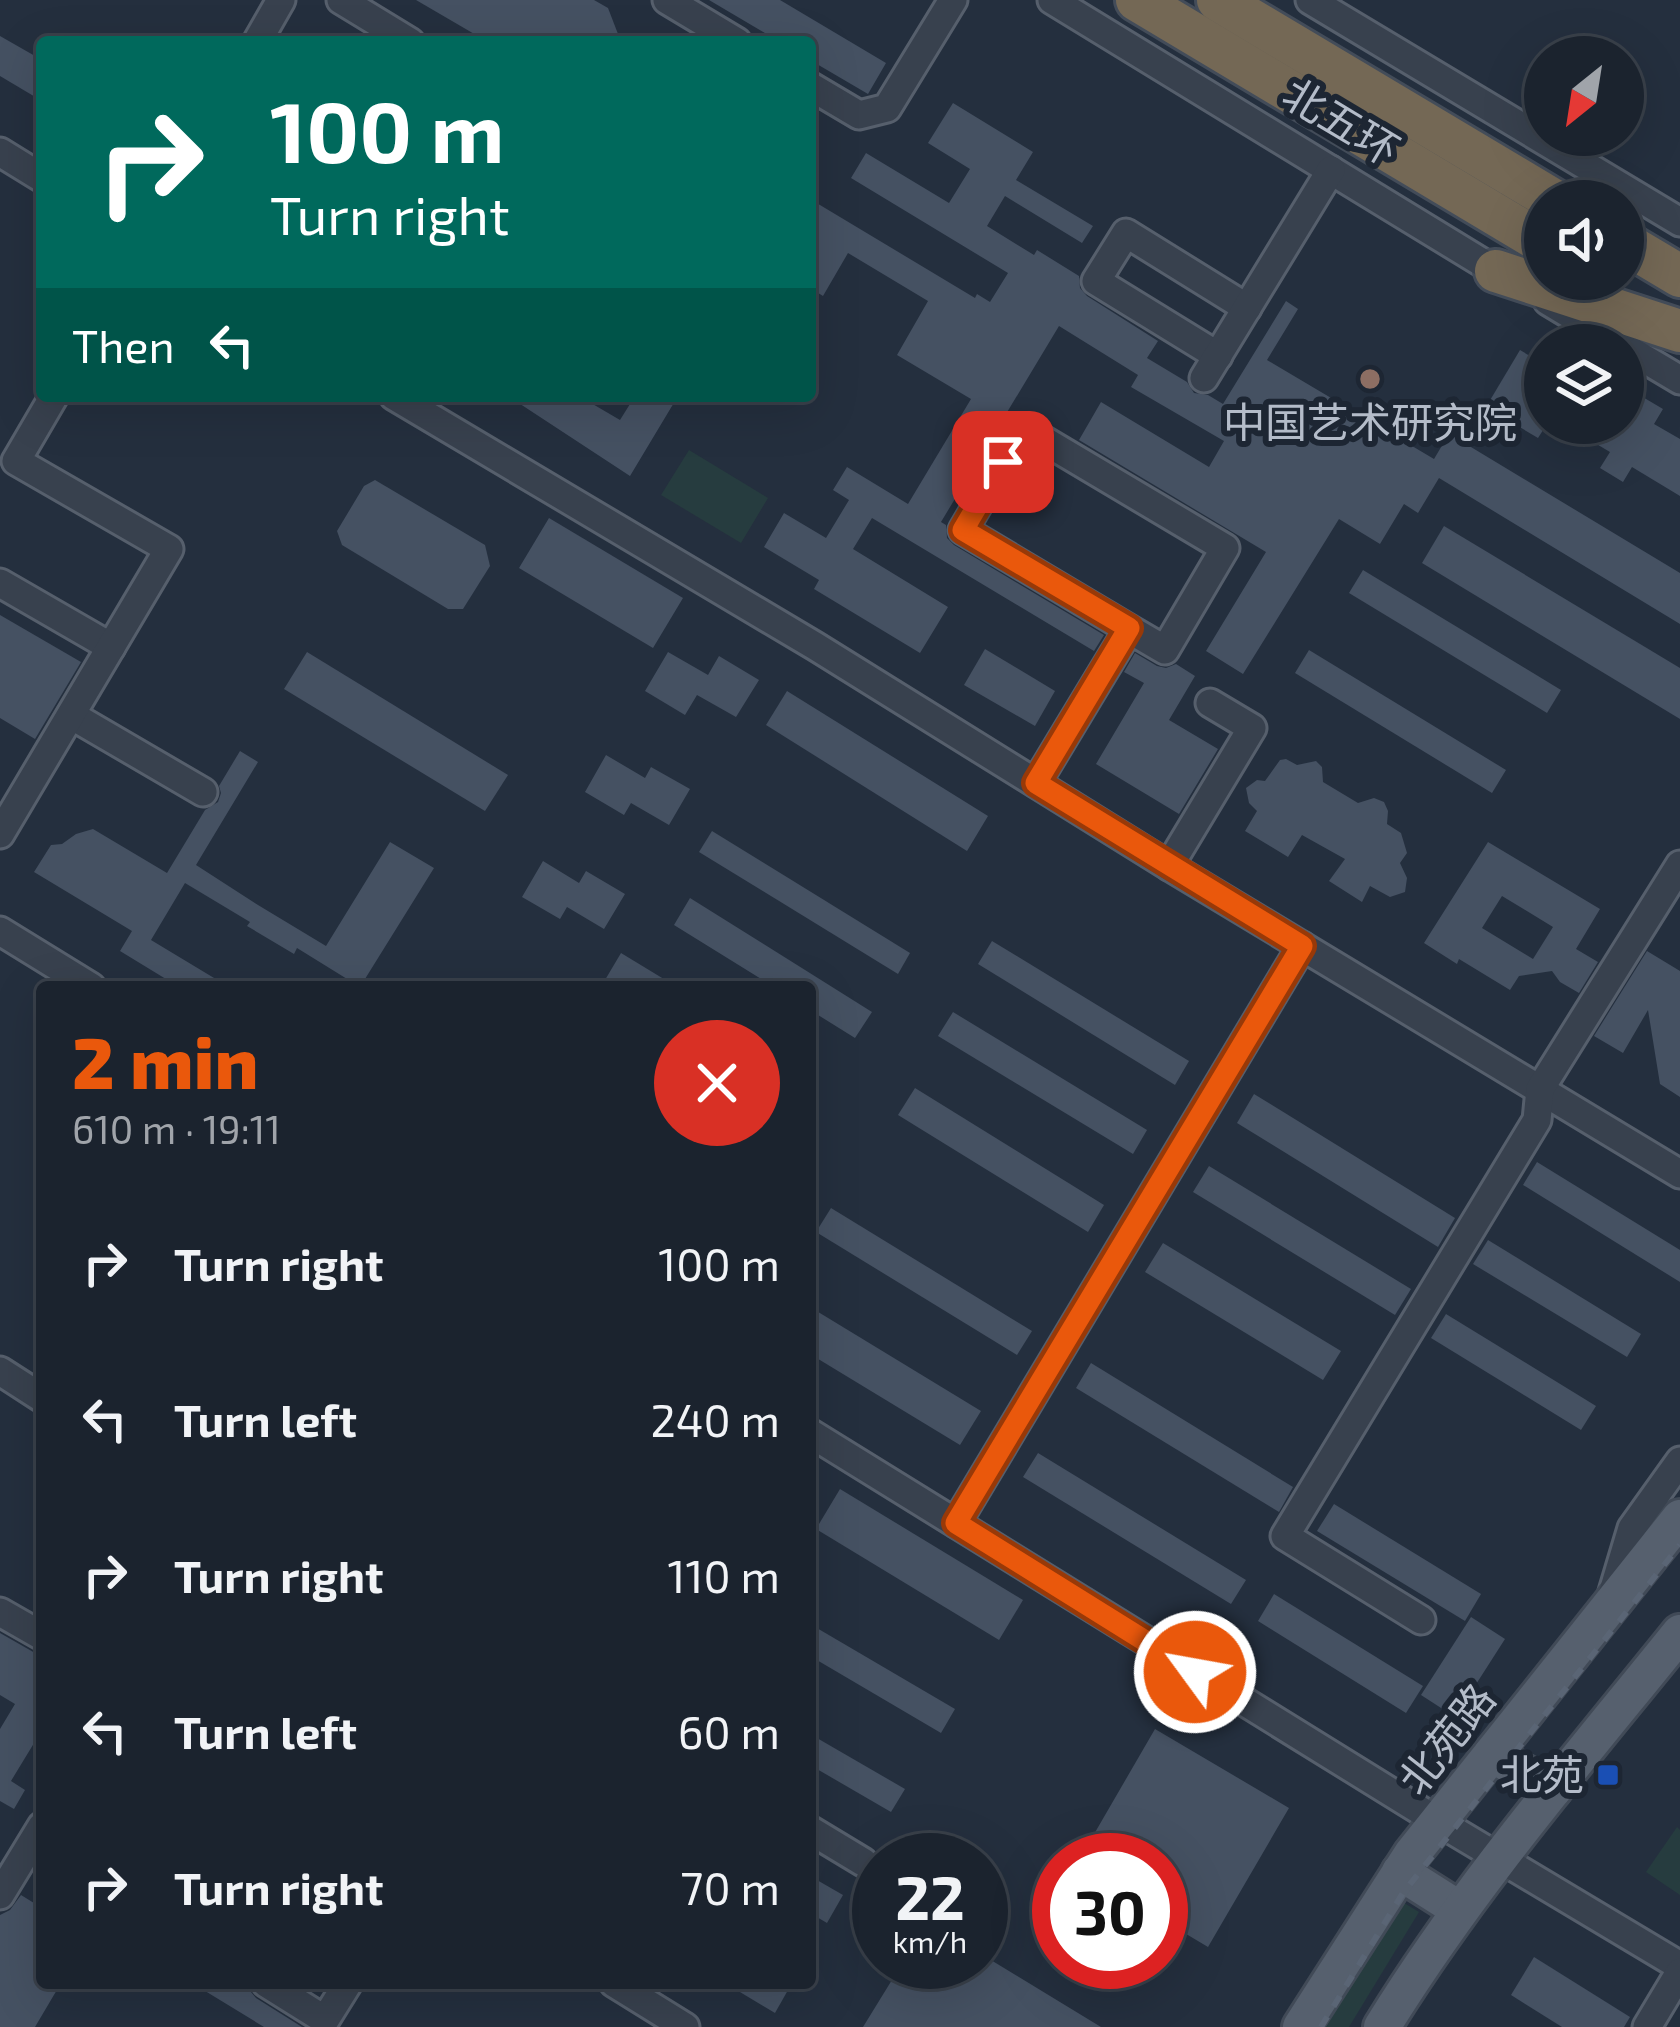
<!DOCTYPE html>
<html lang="en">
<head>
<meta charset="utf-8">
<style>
  :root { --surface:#1b232e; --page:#282f3a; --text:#f1f3f6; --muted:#a0a4aa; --line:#39404a; --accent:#ea580c }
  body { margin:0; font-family:"Exo 2","Noto Sans SC",sans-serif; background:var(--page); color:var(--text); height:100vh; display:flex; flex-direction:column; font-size:45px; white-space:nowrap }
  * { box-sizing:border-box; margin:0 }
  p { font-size:39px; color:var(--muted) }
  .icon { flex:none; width:66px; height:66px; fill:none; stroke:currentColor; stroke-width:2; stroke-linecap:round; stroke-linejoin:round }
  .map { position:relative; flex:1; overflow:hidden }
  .side { position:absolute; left:36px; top:981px; width:780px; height:1008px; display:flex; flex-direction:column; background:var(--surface); border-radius:12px; box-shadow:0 12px 48px #0002,0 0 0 3px var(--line) }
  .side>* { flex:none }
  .top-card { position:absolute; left:36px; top:36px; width:780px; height:366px; border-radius:12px; box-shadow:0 12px 48px #0002,0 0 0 3px var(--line); background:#00695c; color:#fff; overflow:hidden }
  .needle { width:78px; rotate:210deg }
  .fabs { position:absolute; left:1524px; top:36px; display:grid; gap:24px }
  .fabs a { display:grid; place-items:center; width:120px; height:120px; border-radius:50%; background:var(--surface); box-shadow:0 12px 48px #0002,0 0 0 3px var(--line); font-size:60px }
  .speed { position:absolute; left:852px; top:1833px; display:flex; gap:24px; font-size:60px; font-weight:700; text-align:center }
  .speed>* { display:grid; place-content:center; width:156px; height:156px; border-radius:50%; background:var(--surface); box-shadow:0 12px 48px #0002,0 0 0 3px var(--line); line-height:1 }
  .speed small { font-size:30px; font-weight:400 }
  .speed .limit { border:18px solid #d22; background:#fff; color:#111 }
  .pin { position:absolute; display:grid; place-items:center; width:102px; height:102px; color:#fff; margin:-51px; border-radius:24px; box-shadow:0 6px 18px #0006 }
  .me { position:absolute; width:132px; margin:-66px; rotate:302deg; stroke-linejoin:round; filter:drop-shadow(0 0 9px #0008) }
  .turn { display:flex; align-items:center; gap:42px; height:252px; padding:0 36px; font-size:54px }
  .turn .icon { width:156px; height:156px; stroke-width:2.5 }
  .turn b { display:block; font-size:84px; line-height:102px }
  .then { display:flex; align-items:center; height:114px; padding:0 36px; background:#0003; gap:24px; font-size:45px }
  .round { display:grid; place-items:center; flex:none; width:126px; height:126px; border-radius:63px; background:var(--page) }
  .head { display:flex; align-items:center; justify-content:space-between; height:204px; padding:0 36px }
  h1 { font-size:72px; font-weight:800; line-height:90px; color:var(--accent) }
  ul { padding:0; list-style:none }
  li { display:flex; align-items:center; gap:36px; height:156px; padding:0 36px }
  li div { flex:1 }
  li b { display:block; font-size:45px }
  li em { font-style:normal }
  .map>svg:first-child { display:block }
</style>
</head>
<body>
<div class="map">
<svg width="1680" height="2027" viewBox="0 0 1680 2027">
  <rect width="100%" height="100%" fill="#242f3e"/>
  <g fill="#263c3f">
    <path d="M689 450 768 498 741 543 661 495Z"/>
    <path d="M1677 1827 1680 1830V1895L1646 1872Z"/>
    <path d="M1396 1898 1419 1912 1349 2027H1318Z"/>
  </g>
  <g fill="#455162" fill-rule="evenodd">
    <path d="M416 0H594L608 8 618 34 614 42H488Z"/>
    <path d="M709 0H780L886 63 868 94 810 60V42H780Z"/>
    <path d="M0 36 42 60V101L0 76Z"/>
    <path d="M953 103 1033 152 1016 180 1093 226 1082 243 1005 196 987 226 1034 255 1037 250 1079 276 1080 288 1087 296 1158 341 1147 358 1187 382 1194 393 1208 395 1223 404 1286 301 1298 309 1267 360 1434 459 1465 407 1477 415 1461 441 1680 573V624L1439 478 1418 513 1404 504 1380 544 1339 519 1243 674 1206 651 1266 552 1079 440 1101 402 1209 467 1224 441 1131 387 1138 375 1059 326 941 522 946 525 947 538 954 545 1104 635 1094 651 872 518 853 549 948 607 920 653 814 589 819 580 764 547 784 513 826 538 849 500 833 490 847 467 908 504 971 399 897 355 928 301 848 253 823 296 810 288V199L975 298 977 294 990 302 1008 273 851 178 866 153 949 203 970 169 928 143Z"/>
    <path d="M1520 350 1545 365V427L1538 438 1486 407Z"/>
    <path d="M508 396H579L620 420 635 396H666L675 401 630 476Z"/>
    <path d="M1641 396 1663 409 1654 424 1680 439V496L1632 467 1623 482 1600 468 1610 452 1561 423H1623V405L1633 411Z"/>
    <path d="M375 480 485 545 490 566 463 609H448L342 545 337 531 364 486Z"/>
    <path d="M549 518 683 598 653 648 519 568Z"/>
    <path d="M1444 526 1680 668V719L1422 563Z"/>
    <path d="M1363 570 1561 690 1547 713 1349 593Z"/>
    <path d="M0 615 81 662 35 739 0 718Z"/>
    <path d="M985 649 1055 691 1035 726 964 685Z"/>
    <path d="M1309 650 1506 770 1492 793 1295 673Z"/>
    <path d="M307 652 508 775 485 811 284 689Z"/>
    <path d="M668 652 708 675 719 656 759 680 736 717 697 695 685 715 645 691Z"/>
    <path d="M1135 653 1157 666 1166 668 1176 664 1195 676 1169 720 1218 749 1179 814 1096 764 1144 683 1124 672Z"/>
    <path d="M787 691 988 816 967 851 766 725Z"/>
    <path d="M240 751 258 762 196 865 258 905 326 946 390 842 434 868 360 987 297 948 294 954 247 926 250 922 185 883 151 940 229 987H179L120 951 132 931 34 872 51 845 62 844 76 834 93 829 167 873 205 810 218 802 221 793 219 786Z"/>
    <path d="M606 755 645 778 651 767 690 789 669 825 631 803 624 815 585 792Z"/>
    <path d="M1286 759 1297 765 1316 761 1322 767 1323 782 1358 803 1374 798 1384 802 1388 811 1387 824 1401 833 1407 853 1400 863 1407 878 1405 892 1390 897 1370 886 1362 902 1329 881 1345 859 1302 835 1288 857 1245 831 1257 811 1249 803 1246 788 1257 780 1265 781 1280 760Z"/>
    <path d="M712 831 910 953 898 974 699 852Z"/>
    <path d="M1488 842 1600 909 1576 949 1598 962 1579 993 1560 982 1552 971 1519 976 1510 990 1459 959 1457 964 1424 943ZM1502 896 1553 927 1533 959 1482 928Z"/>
    <path d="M543 861 579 883 586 871 625 894 604 929 567 907 560 919 522 897Z"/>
    <path d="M690 898 872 1012 855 1038 810 1010V987H774L674 925Z"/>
    <path d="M992 941 1189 1061 1175 1085 978 964Z"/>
    <path d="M1647 951 1680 971V1097L1660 1084 1648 1010 1623 1053 1594 1036Z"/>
    <path d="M621 953 677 987H617L605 980Z"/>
    <path d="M953 1012 1147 1130 1133 1154 938 1036Z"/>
    <path d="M915 1088 1104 1205 1088 1232 898 1115Z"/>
    <path d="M1254 1094 1455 1218 1438 1247 1237 1123Z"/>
    <path d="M1537 1162 1680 1250V1282L1523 1185Z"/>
    <path d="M1209 1166 1411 1289 1395 1315 1193 1192Z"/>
    <path d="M831 1208 1032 1331 1017 1355 816 1232Z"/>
    <path d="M1488 1240 1641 1334 1627 1357 1473 1264Z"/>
    <path d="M1163 1243 1341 1351 1323 1380 1145 1272Z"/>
    <path d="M810 1307 981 1411 960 1445 810 1354Z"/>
    <path d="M1446 1314 1596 1406 1581 1430 1431 1338Z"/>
    <path d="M1091 1363 1293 1487 1279 1512 1076 1388Z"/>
    <path d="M1038 1453 1246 1580 1231 1604 1023 1477Z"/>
    <path d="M840 1489 1023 1600 999 1640 816 1529Z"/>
    <path d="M1334 1504 1481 1594 1465 1621 1317 1531Z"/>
    <path d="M1274 1594 1423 1686 1406 1713 1258 1621Z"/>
    <path d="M1471 1617 1505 1639 1455 1717 1421 1695Z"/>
    <path d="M810 1624 955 1709 941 1733 810 1656Z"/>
    <path d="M0 1633 42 1657V1730L11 1781 25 1790 14 1809 0 1801V1729L15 1704 0 1695Z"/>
    <path d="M1155 1729 1289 1808 1208 1947 1161 1919V1860H1079Z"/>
    <path d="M810 1734 905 1789 891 1812 810 1765Z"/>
    <path d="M810 1876 843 1895 827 1923 810 1913Z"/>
    <path d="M21 1895 42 1908V1983H61L35 2027H0V1915L10 1910Z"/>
    <path d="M981 1954 1101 2027H863L903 1962H981Z"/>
    <path d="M1534 1957 1630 2017 1624 2027H1562L1511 1995Z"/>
    <path d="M192 1983H248L251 1992 256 1998 302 2027H264Z"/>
    <path d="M725 1983H792L775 2013Z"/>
  </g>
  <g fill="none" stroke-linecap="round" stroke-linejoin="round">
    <g stroke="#565f6c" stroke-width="33">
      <g id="minor">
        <path d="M341 0 410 42"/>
        <path d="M667 0 737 42"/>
        <path d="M1052 0 1509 279"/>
        <path d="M1310 0 1680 222"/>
        <path d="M257 42 281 0"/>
        <path d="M810 86 859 115 887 108 953 0"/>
        <path d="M0 152 42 178"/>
        <path d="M1548 301 1621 345"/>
        <path d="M1623 346 1680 380"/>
        <path d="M1218 356 1096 281 1126 233 1247 308"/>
        <path d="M1204 378 1331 170"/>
        <path d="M394 396 815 646 1169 866 1680 1174"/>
        <path d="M0 583 111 647"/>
        <path d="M71 715 203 792"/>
        <path d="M1036 783 1129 629 1165 650 1225 548 1023 428 963 530 1129 629"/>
        <path d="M0 834 169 549 16 461 54 396"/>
        <path d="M1169 866 1252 728 1210 703"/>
        <path d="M0 931 91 987"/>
        <path d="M0 1371 42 1398"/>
        <path d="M810 1433 1439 1822 1680 1966"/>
        <path d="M956 1523 1302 946"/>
        <path d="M1612 1595 1632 1528 1680 1461"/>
        <path d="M0 1612 42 1636"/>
        <path d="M1421 1620 1285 1536 1537 1120 1540 1089 1680 865"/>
        <path d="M810 1830 863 1862"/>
        <path d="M0 1895 42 1826"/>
        <path d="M266 1983 325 2020 348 1983"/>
        <path d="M614 1983 685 2027"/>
        <path d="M1647 2027 1680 1972"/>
      </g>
    </g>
    <g stroke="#414a57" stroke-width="42">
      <g id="major">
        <path d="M1492 1754 1553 1790"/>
        <path d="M1400 1872 1460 1910"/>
        <path d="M1301 2027 1412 1854 1680 1518"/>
        <path d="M1382 2027C1469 1886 1577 1761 1680 1633"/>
      </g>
    </g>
    <g stroke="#434c59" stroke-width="48">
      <g id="highway">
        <path d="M1137 0 1545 244"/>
        <path d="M1218 0 1555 201"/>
        <path d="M1623 242 1680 276"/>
        <path d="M1496 271 1680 331"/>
      </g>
    </g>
    <use href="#minor" stroke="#38414e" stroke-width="27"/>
    <use href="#major" stroke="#56606e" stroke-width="36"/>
    <use href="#highway" stroke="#746855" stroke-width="42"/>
    <path stroke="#5a6575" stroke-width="6" stroke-dasharray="12 12" stroke-linecap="butt" d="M1321 2027 1403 1893 1680 1545"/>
  </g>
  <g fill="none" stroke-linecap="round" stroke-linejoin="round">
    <g stroke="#983908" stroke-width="30">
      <path id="route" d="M1003 462 963 530 1129 628 1036 783 1302 946 956 1523 1195 1672"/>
    </g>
    <use href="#route" stroke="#ea580c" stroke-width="21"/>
  </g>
  <circle fill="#8d6e63" stroke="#1d2633" stroke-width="4.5" cx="1370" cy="379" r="12"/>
  <rect fill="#1a4fb4" stroke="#1d2633" stroke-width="4.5" x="1596" y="1763" width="24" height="24" rx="6"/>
  <g text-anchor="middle" stroke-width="12" stroke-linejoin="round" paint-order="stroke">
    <g font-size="42" fill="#b4bcc9" stroke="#1d2633">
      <text transform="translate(1341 122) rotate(31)" y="15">北五环</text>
      <text transform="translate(1447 1739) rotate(-52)" y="15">北苑路</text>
    </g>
    <g font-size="42" fill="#b4bcc9" stroke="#1d2633">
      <text x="1370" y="438">中国艺术研究院</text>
      <text x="1584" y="1790" text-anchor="end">北苑</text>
    </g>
  </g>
</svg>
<div class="fabs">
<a><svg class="needle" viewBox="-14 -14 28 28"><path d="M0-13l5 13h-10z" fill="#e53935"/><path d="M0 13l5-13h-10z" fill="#a0a4aa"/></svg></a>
<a><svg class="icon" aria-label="sound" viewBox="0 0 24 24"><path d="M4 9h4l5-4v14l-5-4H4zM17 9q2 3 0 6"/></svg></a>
<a><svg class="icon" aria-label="layers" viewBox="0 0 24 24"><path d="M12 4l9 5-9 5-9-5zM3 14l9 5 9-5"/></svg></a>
</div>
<div class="speed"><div>22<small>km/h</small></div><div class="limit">30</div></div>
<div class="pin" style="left:1003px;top:462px;background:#d93025"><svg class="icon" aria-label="arrive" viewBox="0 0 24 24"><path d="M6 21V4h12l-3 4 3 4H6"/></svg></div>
<svg class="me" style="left:1195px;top:1672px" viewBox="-20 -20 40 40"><circle r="17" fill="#ea580c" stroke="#fff" stroke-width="3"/><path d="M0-11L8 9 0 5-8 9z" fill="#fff"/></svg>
<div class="top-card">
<div class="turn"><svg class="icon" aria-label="right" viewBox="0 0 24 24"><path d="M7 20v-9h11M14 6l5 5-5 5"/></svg><div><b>100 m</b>Turn right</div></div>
<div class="then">Then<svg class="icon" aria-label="left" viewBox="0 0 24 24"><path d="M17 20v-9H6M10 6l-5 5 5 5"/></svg></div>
</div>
<section class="side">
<div class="head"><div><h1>2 min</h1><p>610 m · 19:11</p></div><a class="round" style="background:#d93025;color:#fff"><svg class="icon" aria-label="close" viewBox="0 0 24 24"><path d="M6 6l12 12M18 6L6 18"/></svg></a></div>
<ul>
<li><svg class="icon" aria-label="right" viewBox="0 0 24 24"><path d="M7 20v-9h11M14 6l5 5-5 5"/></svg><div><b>Turn right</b></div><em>100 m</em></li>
<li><svg class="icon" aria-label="left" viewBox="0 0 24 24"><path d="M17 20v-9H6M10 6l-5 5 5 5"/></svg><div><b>Turn left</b></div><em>240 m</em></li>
<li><svg class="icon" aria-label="right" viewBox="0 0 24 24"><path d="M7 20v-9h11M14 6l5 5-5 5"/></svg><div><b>Turn right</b></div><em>110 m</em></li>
<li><svg class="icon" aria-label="left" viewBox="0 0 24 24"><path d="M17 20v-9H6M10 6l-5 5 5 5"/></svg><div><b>Turn left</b></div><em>60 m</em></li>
<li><svg class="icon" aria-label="right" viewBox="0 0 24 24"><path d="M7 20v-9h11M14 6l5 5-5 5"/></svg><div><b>Turn right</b></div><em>70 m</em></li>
</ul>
</section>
</div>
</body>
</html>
